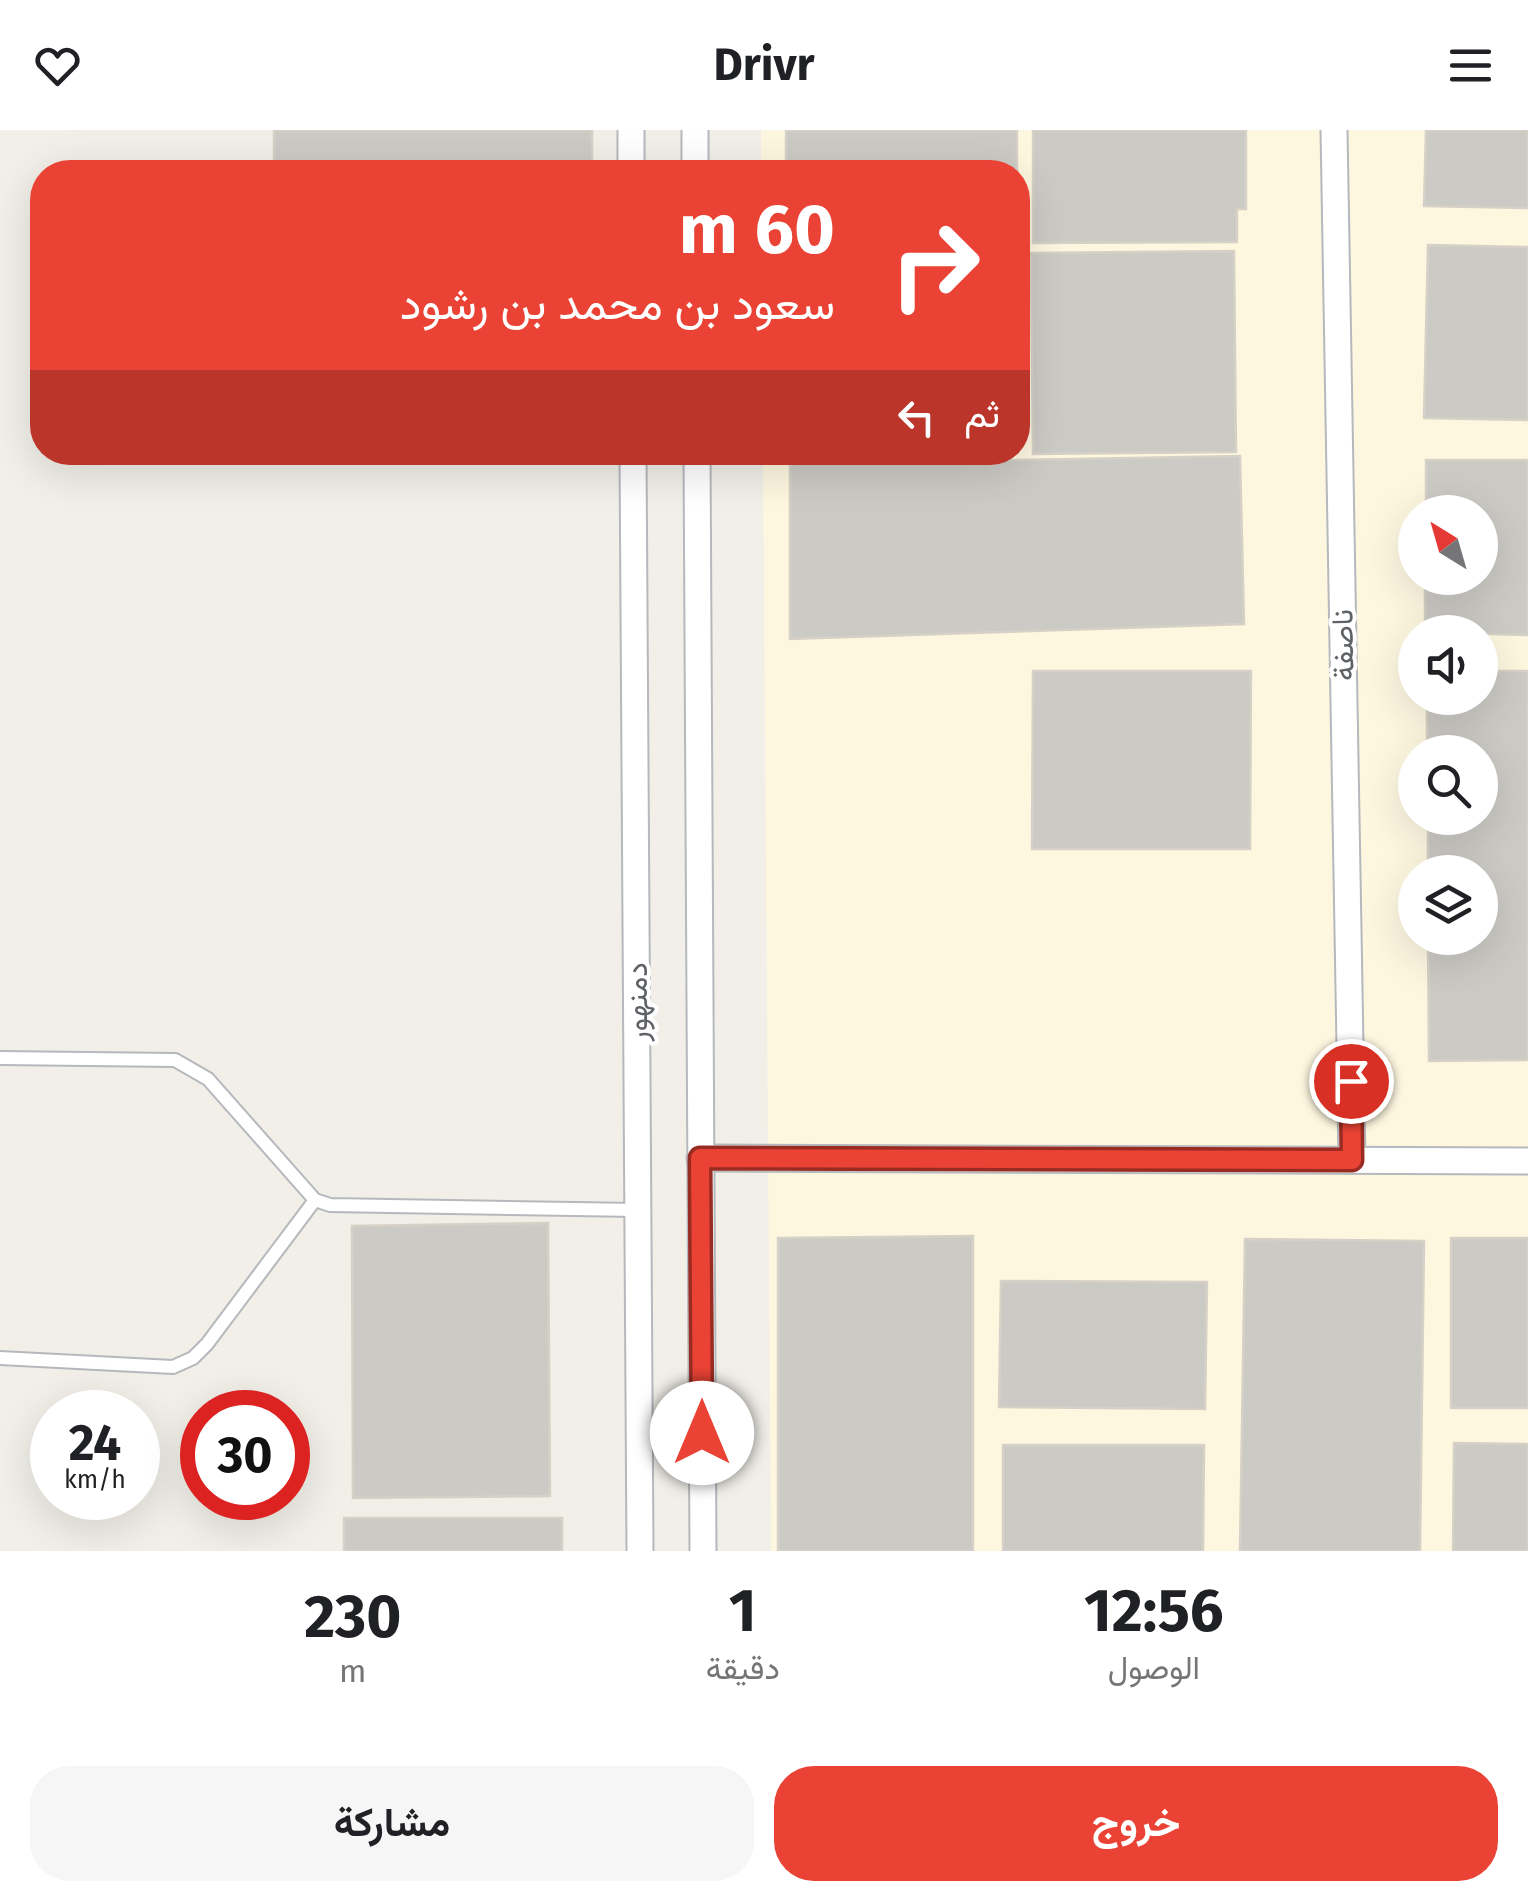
<!DOCTYPE html>
<html lang="ar">
<head>
<meta charset="utf-8">
<style>
  :root { --surface:#fff; --page:#f6f6f6; --text:#202124; --muted:#757577; --accent:#ea4335 }
  body { margin:0; font-family:"Fira Sans",Vazirmatn,sans-serif; background:var(--page); color:var(--text); direction:rtl; height:100vh; display:flex; flex-direction:column; font-size:38px; white-space:nowrap }
  * { box-sizing:border-box; margin:0 }
  p { font-size:32px; color:var(--muted) }
  .icon { flex:none; width:55px; height:55px; fill:none; stroke:currentColor; stroke-width:2; stroke-linecap:round; stroke-linejoin:round }
  .map { position:relative; height:1421px; overflow:hidden; direction:ltr }
  .sheet { display:flex; flex-direction:column; background:var(--surface); flex:1 }
  .sheet>* { flex:none }
  .hud { position:absolute; left:30px; top:30px; width:1000px; height:305px; border-radius:40px; box-shadow:0 10px 40px #0002; direction:rtl; background:#ea4335; color:#fff; overflow:hidden }
  .needle { width:65px; rotate:323deg }
  .controls { position:absolute; left:1398px; top:365px; display:grid; gap:20px }
  .controls a { display:grid; place-items:center; width:100px; height:100px; border-radius:50%; background:var(--surface); box-shadow:0 10px 40px #0002; font-size:50px }
  .speed { position:absolute; left:30px; top:1260px; display:flex; gap:20px; font-size:50px; font-weight:700; text-align:center }
  .speed>* { display:grid; place-content:center; width:130px; height:130px; border-radius:50%; background:var(--surface); box-shadow:0 10px 40px #0002; line-height:1 }
  .speed small { font-size:25px; font-weight:400 }
  .speed .limit { border:15px solid #d22; background:#fff; color:#111 }
  .pin { position:absolute; display:grid; place-items:center; width:85px; height:85px; color:#fff; margin:-42px; border:5px solid #fff; border-radius:50%; box-shadow:0 2px 10px #0007 }
  .me { position:absolute; width:110px; margin:-55px; rotate:0deg; stroke-linejoin:round; filter:drop-shadow(0 0 8px #0008) }
  .turn { display:flex; align-items:center; gap:35px; height:210px; padding:0 30px; font-size:45px }
  .turn .icon { width:130px; height:130px; stroke-width:2.5 }
  .turn b { display:block; font-size:70px; line-height:85px }
  .then { display:flex; align-items:center; height:95px; padding:0 30px; background:#0003; gap:20px; font-size:38px }
  .eta { display:flex; justify-content:space-evenly; align-items:center; height:170px; text-align:center }
  .eta b { font-size:60px; font-weight:700; line-height:70px }
  .action { display:flex; gap:20px; margin-top:auto; padding:20px 30px }
  .action a { flex:1; height:115px; border-radius:40px; background:var(--accent); color:#fff; font-size:40px; font-weight:700; line-height:115px; text-align:center }
  .action a+a { background:var(--page); color:var(--text) }
  header { display:flex; justify-content:space-between; align-items:center; height:130px; padding:0 30px; background:var(--surface); font-size:45px; font-weight:700 }
  .map>svg:first-child { display:block }
</style>
</head>
<body>
<header><svg class="icon" aria-label="menu" viewBox="0 0 24 24"><path d="M4 6h16M4 12h16M4 18h16"/></svg>Drivr<svg class="icon" aria-label="heart" viewBox="0 0 24 24"><path d="M12 20l-8-8c-3-5 5-10 8-4 3-6 11-1 8 4z"/></svg></header>
<div class="map">
<svg width="1528" height="1421" viewBox="0 0 1528 1421">
  <rect width="100%" height="100%" fill="#f1efe8"/>
  <path fill="#fef7e0" fill-rule="evenodd" d="M761 0H1528V1421H771L763 323 1018 322V42H761ZM1415 382H1480V448H1415ZM1415 502H1480V568H1415ZM1415 622H1480V688H1415ZM1415 742H1480V808H1415Z"/>
  <g fill="#cccac5" stroke="#d6d1c6" stroke-width="2.5">
    <rect x="274" y="0" width="318" height="42"/>
    <rect x="786" y="0" width="231" height="42"/>
    <path d="M1033 0H1246V79H1237V112L1033 113Z"/>
    <path d="M1426 0H1528V78L1424 76Z"/>
    <path d="M1428 115 1528 117V290L1424 288Z"/>
    <path d="M1234 121 1236 322 1033 324 1031 123Z"/>
    <path d="M1240 326 1244 494 790 509V334Z"/>
    <path d="M1426 330H1528V505L1425 502V448H1480V382H1426Z"/>
    <path d="M1033 541H1251L1250 719H1032Z"/>
    <path d="M1480 541H1528V930L1429 931 1428 808H1480V742H1428V688H1480V622H1427V568H1480Z"/>
    <path d="M548 1093 550 1366 353 1368 352 1096Z"/>
    <path d="M973 1106V1421H778V1108Z"/>
    <rect x="1451" y="1108" width="77" height="170"/>
    <path d="M1245 1109 1424 1111 1420 1421H1240Z"/>
    <path d="M1001 1151 1207 1152 1205 1279 999 1277Z"/>
    <path d="M1454 1313 1528 1314V1421H1453Z"/>
    <path d="M1003 1315H1204L1203 1421H1003Z"/>
    <rect x="344" y="1388" width="218" height="33"/>
  </g>
  <g fill="none" stroke-linecap="round" stroke-linejoin="round">
    <g stroke="#b5b8bc" stroke-width="16">
      <g id="service">
        <path d="M0 928 175 930 208 949 315 1070 330 1075 638 1080"/>
        <path d="M0 1228 173 1237 193 1228 207 1214 315 1070"/>
      </g>
    </g>
    <g stroke="#b5b8bc" stroke-width="29">
      <g id="minor">
        <path d="M631 0V42"/>
        <path d="M695 0V42"/>
        <path d="M1334 0 1352 1030"/>
        <path d="M633 322 640 1421"/>
        <path d="M697 322 703 1421"/>
        <path d="M700 1028 1528 1031"/>
      </g>
    </g>
    <use href="#service" stroke="#fff" stroke-width="12"/>
    <use href="#minor" stroke="#fff" stroke-width="25"/>
  </g>
  <g fill="none" stroke-linecap="round" stroke-linejoin="round">
    <g stroke="#982c22" stroke-width="25">
      <path id="route" d="M702 1303 700 1028 1352 1030 1351 951"/>
    </g>
    <use href="#route" stroke="#ea4335" stroke-width="18"/>
  </g>
  <g text-anchor="middle" stroke-width="8" stroke-linejoin="round" paint-order="stroke">
    <g font-size="30" fill="#5f6368" stroke="#fff">
      <text transform="translate(1343 515) rotate(-91)" y="10">ناصفة</text>
      <text transform="translate(637 872) rotate(-90)" y="10">دمنهور</text>
    </g>
  </g>
</svg>
<div class="controls">
<a><svg class="needle" viewBox="-14 -14 28 28"><path d="M0-13l5 13h-10z" fill="#e53935"/><path d="M0 13l5-13h-10z" fill="#757577"/></svg></a>
<a><svg class="icon" aria-label="sound" viewBox="0 0 24 24"><path d="M4 9h4l5-4v14l-5-4H4zM17 9q2 3 0 6"/></svg></a>
<a><svg class="icon" aria-label="search" viewBox="0 0 24 24"><circle cx="10" cy="10" r="6"/><path d="M15 15l6 6"/></svg></a>
<a><svg class="icon" aria-label="layers" viewBox="0 0 24 24"><path d="M12 4l9 5-9 5-9-5zM3 14l9 5 9-5"/></svg></a>
</div>
<div class="speed"><div>24<small>km/h</small></div><div class="limit">30</div></div>
<div class="pin" style="left:1351px;top:951px;background:#d93025"><svg class="icon" aria-label="arrive" viewBox="0 0 24 24"><path d="M6 21V4h12l-3 4 3 4H6"/></svg></div>
<svg class="me" style="left:702px;top:1303px" viewBox="-20 -20 40 40"><circle r="19" fill="#fff"/><path d="M0-13L10 11 0 6-10 11z" fill="#ea4335"/></svg>
<div class="hud">
<div class="turn"><svg class="icon" aria-label="right" viewBox="0 0 24 24"><path d="M7 20v-9h11M14 6l5 5-5 5"/></svg><div><b>60 m</b>سعود بن محمد بن رشود</div></div>
<div class="then">ثم<svg class="icon" aria-label="left" viewBox="0 0 24 24"><path d="M17 20v-9H6M10 6l-5 5 5 5"/></svg></div>
</div>
</div>
<section class="sheet">
<div class="eta">
<div><b>12:56</b><p>الوصول</p></div>
<div><b>1</b><p>دقيقة</p></div>
<div><b>230</b><p>m</p></div>
</div>
<div class="action"><a>خروج</a><a>مشاركة</a></div>
</section>
</body>
</html>
